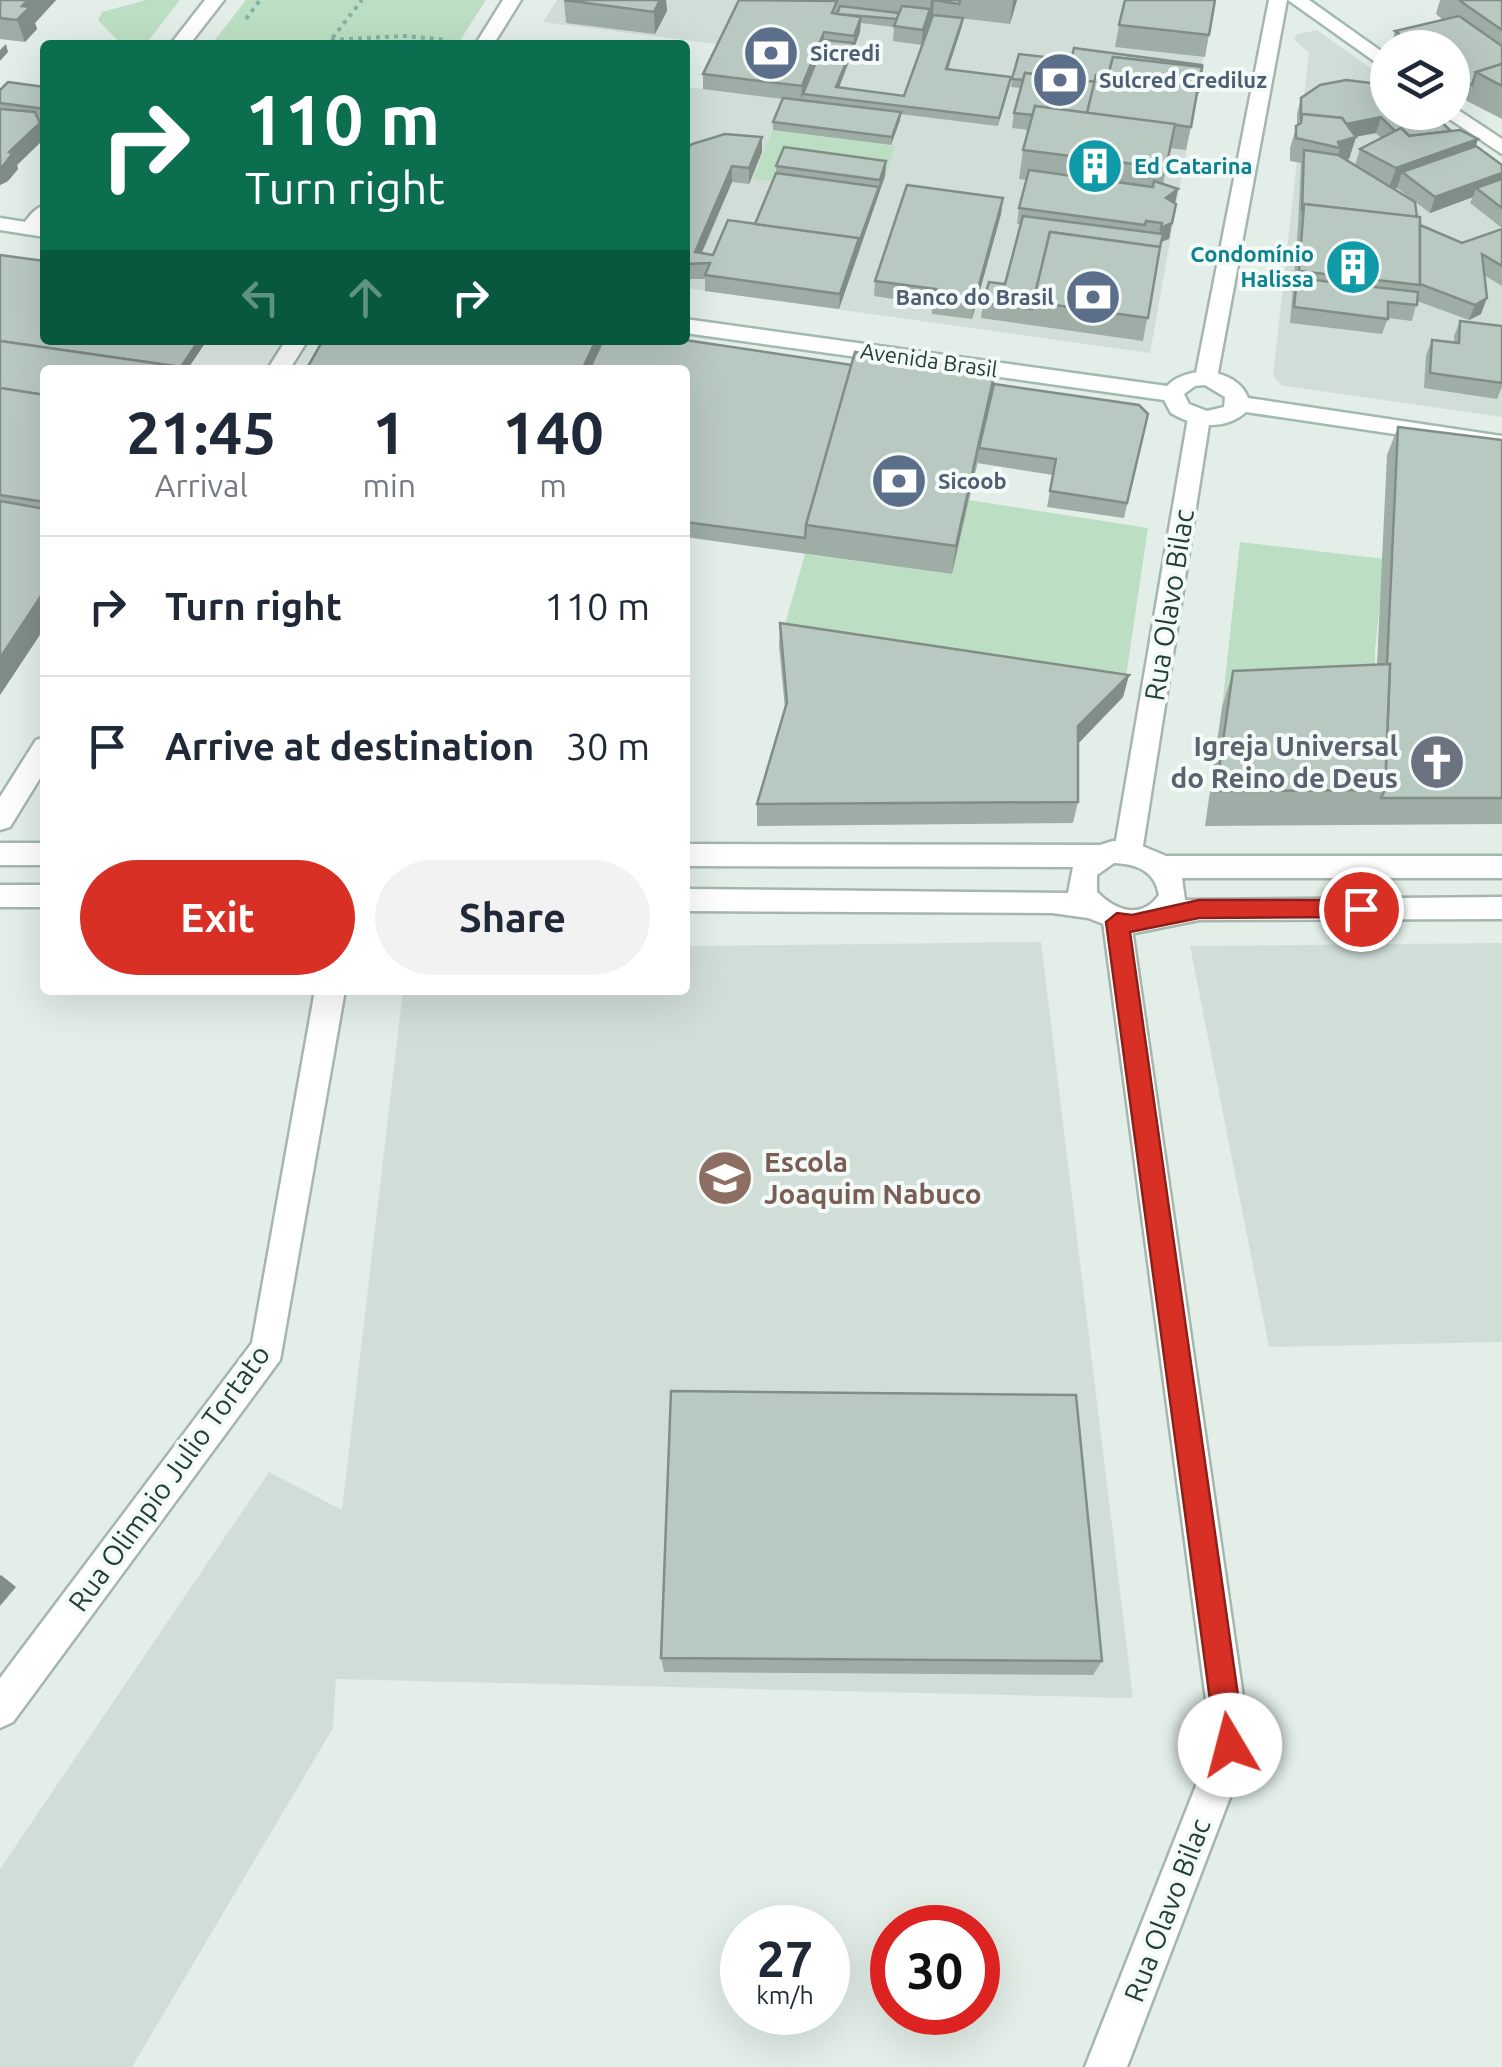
<!DOCTYPE html>
<html lang="en">
<head>
<meta charset="utf-8">
<style>
  :root { --surface:#fff; --page:#f2f2f3; --text:#1f2937; --muted:#747a83; --line:#e0e1e3; --accent:#d93025 }
  body { margin:0; font-family:Ubuntu,sans-serif; background:var(--page); color:var(--text); height:100vh; display:flex; flex-direction:column; font-size:38px; white-space:nowrap }
  * { box-sizing:border-box; margin:0 }
  p { font-size:32px; color:var(--muted) }
  .icon { flex:none; width:55px; height:55px; fill:none; stroke:currentColor; stroke-width:2; stroke-linecap:round; stroke-linejoin:round }
  .map { position:relative; flex:1; overflow:hidden }
  .sheet { position:absolute; left:40px; top:365px; width:650px; height:630px; display:flex; flex-direction:column; background:var(--surface); border-radius:10px; box-shadow:0 10px 40px #0002 }
  .sheet>* { flex:none }
  .top-card { position:absolute; left:40px; top:40px; width:650px; height:305px; border-radius:10px; box-shadow:0 10px 40px #0002; background:#0b6e4f; color:#fff; overflow:hidden }
  .buttons { position:absolute; left:1370px; top:30px; display:grid; gap:20px }
  .buttons a { display:grid; place-items:center; width:100px; height:100px; border-radius:50%; background:var(--surface); box-shadow:0 10px 40px #0002; font-size:50px }
  .speed { position:absolute; left:720px; top:1905px; display:flex; gap:20px; font-size:50px; font-weight:700; text-align:center }
  .speed>* { display:grid; place-content:center; width:130px; height:130px; border-radius:50%; background:var(--surface); box-shadow:0 10px 40px #0002; line-height:1 }
  .speed small { font-size:25px; font-weight:400 }
  .speed .limit { border:15px solid #d22; background:#fff; color:#111 }
  .pin { position:absolute; display:grid; place-items:center; width:85px; height:85px; color:#fff; margin:-42px; border:5px solid #fff; border-radius:50%; box-shadow:0 2px 10px #0007 }
  .me { position:absolute; width:110px; margin:-55px; rotate:352deg; stroke-linejoin:round; filter:drop-shadow(0 0 8px #0008) }
  .turn { display:flex; align-items:center; gap:35px; height:210px; padding:0 40px; font-size:45px }
  .turn .icon { width:130px; height:130px; stroke-width:2.5 }
  .turn b { display:block; font-size:70px; line-height:85px }
  .lanes { display:flex; align-items:center; height:95px; padding:0 40px; background:#0003; justify-content:center; gap:50px; direction:ltr }
  .lanes .off { opacity:.35 }
  .eta { display:flex; justify-content:space-evenly; align-items:center; height:170px; text-align:center }
  .eta b { font-size:60px; font-weight:700; line-height:70px }
  .primary-button { display:flex; gap:20px; margin-top:auto; padding:20px 40px }
  .primary-button a { flex:1; height:115px; border-radius:60px; background:var(--accent); color:#fff; font-size:40px; font-weight:700; line-height:115px; text-align:center }
  .primary-button a+a { background:var(--page); color:var(--text) }
  ul { padding:0; list-style:none }
  li { display:flex; align-items:center; gap:30px; height:140px; padding:0 40px; border-top:2px solid var(--line) }
  li div { flex:1 }
  li b { display:block; font-size:38px }
  li em { font-style:normal }
  .map>svg:first-child { display:block }
</style>
</head>
<body>
<div class="map">
<svg width="1502" height="2067" viewBox="0 0 1502 2067">
  <rect width="100%" height="100%" fill="#e3eee8"/>
  <g fill="#d1ded7">
    <path d="M557 0H1214L1199 82 1104 98 1194 109 1150 353 685 288V87L704 89 724 45 543 22Z"/>
    <path d="M1317 30 1387 80 1388 112 1430 113 1502 167V417L1292 387 1281 385 1273 376 1309 53 1294 39 1297 34Z"/>
    <path d="M1041 942 1133 1698 336 1679 333 1728 132 2067H0V1869L269 1472 342 1510 403 990H685V946Z"/>
    <path d="M1502 943V1342L1269 1347 1190 946Z"/>
  </g>
  <g fill="#bcdfc3">
    <path d="M146 0H180L145 45H122L98 20 102 12Z"/>
    <path d="M246 0H486L457 45H211Z"/>
    <path d="M773 130 895 146 885 176 774 181 753 179Z"/>
    <path d="M969 500 1148 528 1123 697 779 645 805 554 952 574Z"/>
    <path d="M1240 542 1385 559 1375 650V701L1222 707Z"/>
  </g>
  <g fill="none" stroke-linecap="round" stroke-linejoin="round">
    <g stroke="#a5b6af" stroke-width="5">
      <g id="minor">
        <path d="M503 0H521L493 45H475Z"/>
        <path d="M1269 0H1287L1217 378 1206 385 1195 378Z"/>
        <path d="M286 340H308L289 370H267Z"/>
        <path d="M1199 411 1210 418 1142 852 1138 860 1128 863 1118 860 1114 852 1188 418Z"/>
        <path d="M45 737V770L10 827 0 830V797L36 740Z"/>
        <path d="M1117 911 1127 914 1131 922 1250 1745 1127 2067H1085L1212 1745 1103 922 1107 914Z"/>
        <path d="M315 990H345L280 1360 13 1722 0 1728V1678L252 1343Z"/>
      </g>
    </g>
    <g stroke="#a5b6af" stroke-width="5">
      <g id="tertiary">
        <path d="M205 0H224L189 45H170Z"/>
        <path d="M45 205V224L38 232H24L21 228C27 219 34 208 45 205Z"/>
        <path d="M1113 841 1135 843 1166 856H1502V878H1182L1185 900 1502 897V919L1199 920 1130 934 1088 918 1052 913 685 911V889L1068 893 1073 867 685 866V844L1100 845ZM1114 863C1137 864 1155 871 1159 895 1141 920 1116 911 1097 892V875Z"/>
        <rect x="0" y="843" width="45" height="22"/>
        <rect x="0" y="885" width="45" height="22"/>
      </g>
    </g>
    <g stroke="#a1baaf" stroke-width="5">
      <g id="secondary">
        <path d="M1288 0H1309L1388 56V71Z"/>
        <path d="M1452 106 1502 139V154L1445 116 1443 112H1452Z"/>
        <path d="M0 218 45 225V237L0 230Z"/>
        <path d="M685 319 1167 386C1188 364 1237 368 1248 398L1502 436V450L1246 412C1225 431 1194 427 1171 413L1164 400 685 333ZM1205 385 1225 397 1224 407 1207 411 1189 404 1184 394 1195 386Z"/>
      </g>
    </g>
    <g stroke="#83b2a0" stroke-width="4" stroke-dasharray="4 5" stroke-linecap="butt">
      <path d="M246 19 260 0"/>
      <path d="M331 40 404 36 448 40"/>
      <path d="M327 45 362 0"/>
    </g>
    <use href="#minor" fill="#fff" fill-rule="evenodd"/>
    <use href="#tertiary" fill="#fff" fill-rule="evenodd"/>
    <use href="#secondary" fill="#fff" fill-rule="evenodd"/>
  </g>
  <g fill="#9eada6" fill-rule="evenodd">
    <path d="M0 0H56L35 23 37 29 25 42 0 39Z"/>
    <path d="M564 0H666L667 11 655 34 566 23Z"/>
    <path d="M837 0H1017L1010 24 959 18 962 26 948 70 1010 85 998 126 900 114V120L891 145 773 130V122L783 99 703 89V74ZM933 13 904 96 839 88 860 32 861 23 894 27 893 41 921 45Z"/>
    <path d="M1440 0H1502V119L1467 101 1452 90V48L1391 46 1395 31 1443 20 1436 14Z"/>
    <path d="M1119 25 1209 35 1205 57 1115 47Z"/>
    <path d="M1012 79 1198 93 1186 150 1170 148 1163 184 1175 203 1169 239 1161 242 1143 341 981 318 983 303 1005 284 1020 224H1017L1019 208 1026 180 1019 179 1023 150 1029 130 1012 128 1014 113 1021 88 1011 87Z"/>
    <path d="M45 87V124L40 123 45 138 17 165 18 169 8 181 0 185V90Z"/>
    <path d="M1301 98 1388 112 1478 139 1476 146 1502 165V228L1470 203 1473 197 1430 213 1397 188 1394 189 1417 217 1420 225 1462 243 1502 229V286L1484 275 1481 314 1469 320 1417 301 1412 321 1388 318 1382 334 1290 323 1298 226 1301 163 1290 161V148L1297 125V114ZM1376 133 1381 138 1360 149 1355 165 1347 160 1349 159 1356 137Z"/>
    <path d="M685 150 762 152 749 184 732 182 702 253 713 255 755 224 776 173V166L886 161 885 176 839 309 705 291V279H685Z"/>
    <path d="M1003 198 1001 214 972 319 932 314V305L874 296 875 281Z"/>
    <path d="M0 255 207 340 187 370H45V627L0 695Z"/>
    <path d="M1460 321 1502 326V387L1497 399 1424 388 1426 355 1432 340 1454 343V336Z"/>
    <path d="M852 365 995 371 994 384 1148 414 1124 518 1047 507 1053 475 977 463 978 461 952 574 685 537V370Z"/>
    <path d="M1398 427 1502 440V824L1205 826 1222 707 1233 671 1377 665 1387 455Z"/>
    <path d="M780 623 1129 675 1123 697 1078 743V802L1073 823 757 826V804L785 709 779 645Z"/>
    <path d="M661 1658 1102 1661 1093 1675 664 1672Z"/>
  </g>
  <g fill="#818d87">
    <path d="M28 0H56L35 23 37 29 25 42 17 20 22 6Z"/>
    <path d="M660 0H666L667 11 655 34 654 12Z"/>
    <path d="M931 0H937L934 1 933 13 921 45 923 30 930 9Z"/>
    <path d="M1013 0H1017L1010 24Z"/>
    <path d="M861 15 860 32 853 51 854 36Z"/>
    <path d="M963 18 962 26 945 77 946 69Z"/>
    <path d="M824 32V48L803 94 801 102 802 86Z"/>
    <path d="M854 43 853 51 836 95V87Z"/>
    <path d="M6 44 8 52 0 61V50Z"/>
    <path d="M901 112 900 120 891 145 892 137Z"/>
    <path d="M1381 117 1376 133 1336 140 1340 125Z"/>
    <path d="M40 123 45 138 17 165 18 169 8 181 0 185V167L9 152Z"/>
    <path d="M762 137V152L749 184V168Z"/>
    <path d="M1356 137 1349 159 1336 164 1340 148 1338 142Z"/>
    <path d="M1478 139 1470 162 1402 172 1397 188 1388 191 1396 168Z"/>
    <path d="M886 161 885 176 839 309 840 294 859 238 879 187 880 180Z"/>
    <path d="M732 166V182L697 263 695 252Z"/>
    <path d="M1502 173V187L1476 188 1473 197 1430 213 1435 197Z"/>
    <path d="M1178 189 1175 204 1166 198Z"/>
    <path d="M1003 198 1001 214 972 319 974 303Z"/>
    <path d="M1172 223 1169 239 1158 243 1161 228Z"/>
    <path d="M1487 298 1481 314 1469 320 1475 305Z"/>
    <path d="M199 340H207L187 370H179Z"/>
    <path d="M596 340H609L597 370H582Z"/>
    <path d="M995 371 992 399 979 448 952 574 956 546Z"/>
    <path d="M45 590V627L0 695V658Z"/>
    <path d="M1129 675 1123 697 1074 748 1078 726Z"/>
    <path d="M1 1575 16 1587 0 1606V1576Z"/>
  </g>
  <g fill="#b8c9c1" stroke="#818d87" stroke-width="2.5">
    <path d="M0 0H28L22 6 30 7 17 20 0 18Z"/>
    <path d="M564 0H660L654 12Z"/>
    <path d="M739 0 837 1 832 13 861 17 854 36 824 32 802 86 703 74Z"/>
    <path d="M934 0H960L959 4Z"/>
    <path d="M1125 0H1215L1209 35 1119 25Z"/>
    <path d="M1460 0H1502V30L1463 3Z"/>
    <path d="M840 6 899 13 897 19 837 14Z"/>
    <path d="M902 6 930 9 923 30 894 26Z"/>
    <path d="M933 15 963 18 946 69 1011 77 999 118 803 94 825 40 854 43 836 87 904 96Z"/>
    <path d="M1459 16 1502 46V64L1476 72 1472 85 1452 71V48H1419L1395 31Z"/>
    <path d="M1074 48 1202 65 1201 74 1202 67 1113 57 1108 76 1096 75 1095 82 1025 73 1023 80 1012 79 1019 54 1071 60Z"/>
    <path d="M1113 57 1202 67 1198 93V87L1108 76Z"/>
    <path d="M1502 64V86L1476 72Z"/>
    <path d="M1025 73 1095 82 1087 113 1035 106 1033 115 1014 113Z"/>
    <path d="M1096 75 1198 87 1191 127 1087 113Z"/>
    <path d="M1346 80 1379 84 1388 89V112H1428L1434 115 1451 131 1409 136 1401 128 1395 131 1381 117 1346 124 1342 118 1302 114 1301 120V98L1320 85Z"/>
    <path d="M8 82 45 87V109L0 103V90Z"/>
    <path d="M783 98 901 112 892 137 773 122Z"/>
    <path d="M1035 106 1175 124 1166 168 1023 150Z"/>
    <path d="M0 109 35 112 40 123 9 152 12 154 3 166 0 167Z"/>
    <path d="M1302 114 1342 118 1356 137 1338 142 1340 148 1296 138V126L1301 123Z"/>
    <path d="M1401 128 1409 136 1460 130 1478 139 1396 168 1360 149Z"/>
    <path d="M725 134 762 137 749 168 732 166 695 252 713 255 728 220 859 238 840 294 705 275 710 263 685 264V150L692 144Z"/>
    <path d="M1476 146 1502 165V173L1435 197 1402 172Z"/>
    <path d="M784 147 886 161 880 180 776 166Z"/>
    <path d="M1304 150 1338 155 1415 202 1417 217 1304 204 1302 211Z"/>
    <path d="M1029 170 1153 187 1154 181 1178 189 1166 198 1176 204 1172 223 1161 228 1162 223 1146 221 1145 225 1019 208Z"/>
    <path d="M776 173 879 187 858 245 859 238 755 224Z"/>
    <path d="M1502 179V208L1476 188Z"/>
    <path d="M907 185 1003 198 974 303 933 298 936 289 875 281Z"/>
    <path d="M1304 204 1420 217V285L1299 271Z"/>
    <path d="M1023 216 1163 234 1160 247 1050 232 1032 309 983 303 989 282 1005 284Z"/>
    <path d="M1420 225 1462 243 1502 229V266L1482 254 1487 298 1475 305 1420 284Z"/>
    <path d="M1050 232 1160 247 1148 318 1033 302Z"/>
    <path d="M0 255 45 261V340H199L181 367 0 341Z"/>
    <path d="M1297 278 1418 292 1417 305 1388 302V319L1294 307Z"/>
    <path d="M1460 321 1502 326V383L1430 373 1432 340 1459 343Z"/>
    <path d="M323 340H596L582 370H306Z"/>
    <path d="M603 340H685L852 365 806 525 805 538 685 522V370H589Z"/>
    <path d="M0 341 181 367 179 370H45V395L0 388Z"/>
    <path d="M855 352 995 371 956 546 806 525Z"/>
    <path d="M994 384 1139 405 1148 414 1127 503 1050 491 1056 459 979 448Z"/>
    <path d="M0 388 45 395V502L0 495Z"/>
    <path d="M1398 427 1502 440V798H1381L1385 790 1390 664H1387Z"/>
    <path d="M0 501 45 509V590L0 658Z"/>
    <path d="M780 623 1129 675 1078 726V802L757 804 787 702Z"/>
    <path d="M1390 664 1385 790 1216 791 1233 671Z"/>
    <path d="M671 1391 1076 1395 1102 1661 661 1658Z"/>
  </g>
  <path fill="#d93025" stroke="#8d1f18" stroke-width="2.5" d="M1199 900H1361L1372 909 1361 917 1199 918 1130 932 1245 1745 1241 1755 1230 1759 1220 1755 1216 1745 1106 922 1117 913 1132 915Z"/>
  <defs>
    <g id="bank-disc" transform="scale(2.875)"><circle r="9.5" fill="#5c6f8a" stroke="#f4faf7"/><path d="M-6-4H6V4H-6ZM0-2.3a2.3 2.3 0 1 0 0 4.6a2.3 2.3 0 1 0 0-4.6Z" fill="#fff"/></g>
    <g id="building-disc" transform="scale(2.875)"><circle r="9.5" fill="#0f9aa8" stroke="#f4faf7"/><path d="M-4-6H4V6H1V3H-1V6H-4ZM-2.5-4.3h1.7v1.8h-1.7ZM.8-4.3h1.7v1.8H.8ZM-2.5-1h1.7V.8h-1.7ZM.8-1h1.7V.8H.8Z" fill="#fff"/></g>
    <g id="church-disc" transform="scale(2.875)"><circle r="9.5" fill="#6b7280" stroke="#f4faf7"/><path d="M-1.2-6h2.4v3.5h3.3v2.4h-3.3V6h-2.4V-.1h-3.3v-2.4h3.3Z" fill="#fff"/></g>
    <g id="school-disc" transform="scale(2.875)"><circle r="9.5" fill="#8d6e63" stroke="#f4faf7"/><path d="M0-5L7-2L0 1L-7-2ZM-4 1L0 2.5L4 1V4Q0 6-4 4Z" fill="#fff"/></g>
  </defs>
  <g fill-rule="evenodd">
    <use href="#bank-disc" x="771" y="53"/>
    <use href="#bank-disc" x="1060" y="80"/>
    <use href="#building-disc" x="1095" y="166"/>
    <use href="#building-disc" x="1353" y="267"/>
    <use href="#bank-disc" x="1093" y="297"/>
    <use href="#bank-disc" x="899" y="481"/>
    <use href="#church-disc" x="1437" y="762"/>
    <use href="#school-disc" x="725" y="1178"/>
  </g>
  <g text-anchor="middle" stroke-width="8" stroke-linejoin="round" paint-order="stroke">
    <g font-size="22" font-weight="bold" fill="#4e5e75" stroke="#f4faf7" text-anchor="start">
      <text x="810" y="61">Sicredi</text>
      <text x="1099" y="88">Sulcred Crediluz</text>
      <text x="1054" y="305" text-anchor="end">Banco do Brasil</text>
      <text x="938" y="489">Sicoob</text>
    </g>
    <g font-size="22" font-weight="bold" fill="#0d838f" stroke="#f4faf7" text-anchor="start">
      <text x="1134" y="174">Ed Catarina</text>
      <text x="1314" y="262" text-anchor="end">Condomínio<tspan x="1314" dy="25">Halissa</tspan></text>
    </g>
    <g font-size="22" fill="#224036" stroke="#f4faf7">
      <text transform="translate(929 360) rotate(8)" y="8">Avenida Brasil</text>
    </g>
    <g font-size="28" fill="#224036" stroke="#f4faf7">
      <text transform="translate(1169 605) rotate(-81)" y="10">Rua Olavo Bilac</text>
      <text transform="translate(169 1478) rotate(-54)" y="10">Rua Olimpio Julio Tortato</text>
      <text transform="translate(1167 1910) rotate(-69)" y="10">Rua Olavo Bilac</text>
    </g>
    <g font-size="28" font-weight="bold" fill="#5b616d" stroke="#f4faf7" text-anchor="end">
      <text x="1398" y="756">Igreja Universal<tspan x="1398" dy="32">do Reino de Deus</tspan></text>
    </g>
    <g font-size="28" font-weight="bold" fill="#785e54" stroke="#f4faf7" text-anchor="start">
      <text x="764" y="1172">Escola<tspan x="764" dy="32">Joaquim Nabuco</tspan></text>
    </g>
  </g>
</svg>
<div class="buttons">
<a><svg class="icon" aria-label="layers" viewBox="0 0 24 24"><path d="M12 4l9 5-9 5-9-5zM3 14l9 5 9-5"/></svg></a>
</div>
<div class="speed"><div>27<small>km/h</small></div><div class="limit">30</div></div>
<div class="pin" style="left:1361px;top:909px;background:#d93025"><svg class="icon" aria-label="arrive" viewBox="0 0 24 24"><path d="M6 21V4h12l-3 4 3 4H6"/></svg></div>
<svg class="me" style="left:1230px;top:1745px" viewBox="-20 -20 40 40"><circle r="19" fill="#fff"/><path d="M0-13L10 11 0 6-10 11z" fill="#d93025"/></svg>
<div class="top-card">
<div class="turn"><svg class="icon" aria-label="right" viewBox="0 0 24 24"><path d="M7 20v-9h11M14 6l5 5-5 5"/></svg><div><b>110 m</b>Turn right</div></div>
<div class="lanes"><svg class="icon off" aria-label="left" viewBox="0 0 24 24"><path d="M17 20v-9H6M10 6l-5 5 5 5"/></svg><svg class="icon off" aria-label="ahead" viewBox="0 0 24 24"><path d="M12 20V5M6 11l6-6 6 6"/></svg><svg class="icon" aria-label="right" viewBox="0 0 24 24"><path d="M7 20v-9h11M14 6l5 5-5 5"/></svg></div>
</div>
<section class="sheet">
<div class="eta">
<div><b>21:45</b><p>Arrival</p></div>
<div><b>1</b><p>min</p></div>
<div><b>140</b><p>m</p></div>
</div>
<ul>
<li><svg class="icon" aria-label="right" viewBox="0 0 24 24"><path d="M7 20v-9h11M14 6l5 5-5 5"/></svg><div><b>Turn right</b></div><em>110 m</em></li>
<li><svg class="icon" aria-label="arrive" viewBox="0 0 24 24"><path d="M6 21V4h12l-3 4 3 4H6"/></svg><div><b>Arrive at destination</b></div><em>30 m</em></li>
</ul>
<div class="primary-button"><a>Exit</a><a>Share</a></div>
</section>
</div>
</body>
</html>
